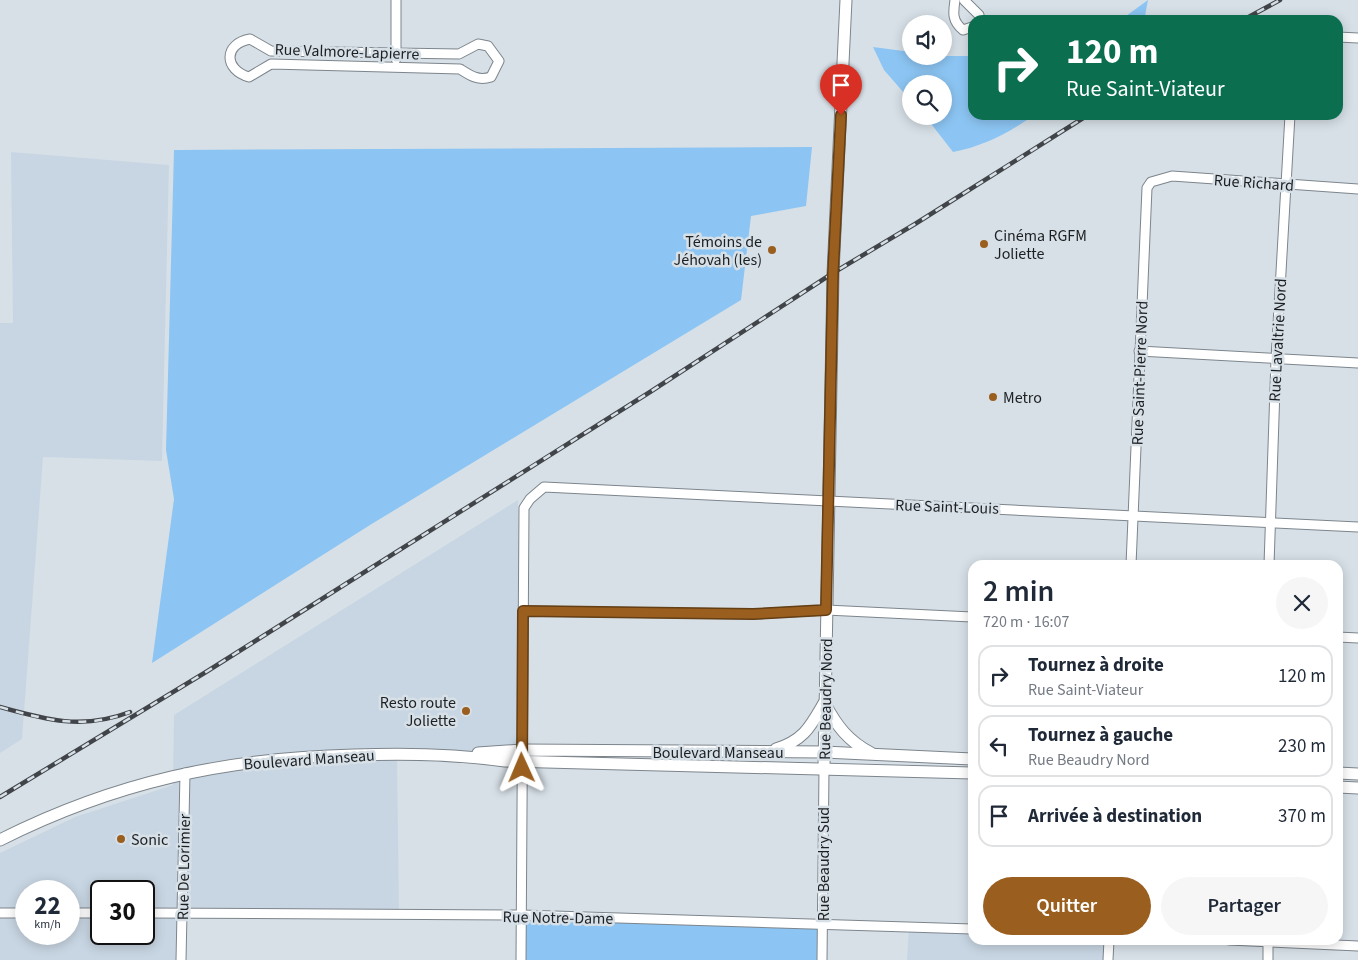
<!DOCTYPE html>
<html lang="fr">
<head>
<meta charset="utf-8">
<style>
  :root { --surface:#fff; --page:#f6f6f7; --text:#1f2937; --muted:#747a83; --line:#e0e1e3; --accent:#9a5f1f }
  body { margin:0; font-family:"Source Sans 3",sans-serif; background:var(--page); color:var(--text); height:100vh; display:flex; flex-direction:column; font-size:19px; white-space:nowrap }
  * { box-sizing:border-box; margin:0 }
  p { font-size:16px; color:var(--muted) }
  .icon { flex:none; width:28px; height:28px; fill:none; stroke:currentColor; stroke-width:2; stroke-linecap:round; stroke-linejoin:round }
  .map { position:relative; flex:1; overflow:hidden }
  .side { position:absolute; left:968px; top:560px; width:375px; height:385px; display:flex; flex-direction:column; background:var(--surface); border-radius:15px; box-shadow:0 2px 12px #0003 }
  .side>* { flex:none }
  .banner { position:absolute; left:968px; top:15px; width:375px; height:105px; border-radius:15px; box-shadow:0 2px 12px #0003; background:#0b6e4f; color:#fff; overflow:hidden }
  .fabs { position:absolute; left:902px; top:15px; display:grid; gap:10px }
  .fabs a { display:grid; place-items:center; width:50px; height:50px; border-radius:50%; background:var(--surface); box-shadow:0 2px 12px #0003; font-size:25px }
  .speed { position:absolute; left:15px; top:880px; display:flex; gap:10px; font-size:25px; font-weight:700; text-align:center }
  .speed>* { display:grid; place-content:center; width:65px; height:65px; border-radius:50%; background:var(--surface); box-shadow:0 2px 12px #0003; line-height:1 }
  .speed small { font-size:12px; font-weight:400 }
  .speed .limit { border:2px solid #111; border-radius:8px; background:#fff; color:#111 }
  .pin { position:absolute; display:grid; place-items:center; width:42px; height:42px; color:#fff; margin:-51px -21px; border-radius:50% 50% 50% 0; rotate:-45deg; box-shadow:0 0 5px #0007 }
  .pin .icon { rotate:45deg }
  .me { position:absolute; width:55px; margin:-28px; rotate:359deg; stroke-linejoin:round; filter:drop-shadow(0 0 4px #0008) }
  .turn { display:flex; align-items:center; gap:18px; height:105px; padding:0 15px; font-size:22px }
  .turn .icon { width:65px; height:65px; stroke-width:2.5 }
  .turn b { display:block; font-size:35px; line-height:42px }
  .round { display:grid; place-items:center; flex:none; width:52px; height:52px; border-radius:26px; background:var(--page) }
  .headline { display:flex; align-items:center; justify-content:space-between; height:85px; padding:0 15px }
  h1 { font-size:30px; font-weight:600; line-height:38px }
  .primary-button { display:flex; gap:10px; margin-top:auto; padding:10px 15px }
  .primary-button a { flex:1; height:58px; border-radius:30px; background:var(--accent); color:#fff; font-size:20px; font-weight:600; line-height:58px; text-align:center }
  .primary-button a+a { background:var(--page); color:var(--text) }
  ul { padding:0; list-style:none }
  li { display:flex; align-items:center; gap:15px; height:62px; margin:0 10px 8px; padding:0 5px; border:2px solid var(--line); border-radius:15px }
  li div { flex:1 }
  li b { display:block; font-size:19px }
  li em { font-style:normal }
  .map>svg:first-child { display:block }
</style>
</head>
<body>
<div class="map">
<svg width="1358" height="960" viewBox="0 0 1358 960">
  <rect width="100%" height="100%" fill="#d7e0e7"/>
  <g fill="#c8d6e3" fill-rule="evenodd">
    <path d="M11 152 169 165 162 461 43 457 22 739 0 753V323H13Z"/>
    <path d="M518 500 522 750 463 755 397 754 399 915 179 916 178 960H0V853L75 817 173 785 174 715ZM26 891H69V934H26ZM101 891H144V934H101Z"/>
    <path d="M909 926 972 928V940H1109L1108 960H907Z"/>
  </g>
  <g fill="#8cc5f3">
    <path d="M1148 0 1145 16 1141 20H1116L1126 16Z"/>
    <path d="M873 47 911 52V56H972V115H1034C1009 133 984 146 953 152L925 116H944V84H911V101L884 70Z"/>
    <path d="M812 147 806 206 751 216 741 300 370 525 152 663 174 499 166 450 174 150Z"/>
    <path d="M522 915 823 924 822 960H521Z"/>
  </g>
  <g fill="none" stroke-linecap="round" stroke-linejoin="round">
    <g stroke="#7d858c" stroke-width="11">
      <g id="minor">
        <path d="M955 0C953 13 952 21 963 30L972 27"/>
        <path d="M964 0 979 15 980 20"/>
        <path d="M1338 37 1358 38"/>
        <path d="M250 39 271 51 459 54 478 44 488 46 499 61 491 77C478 81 471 76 460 69L271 64 249 77C224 70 223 44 250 39Z"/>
        <path d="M396 59V0"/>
        <path d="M1139 351 1358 363"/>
        <path d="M1131 565 1147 188 1151 182 1172 176 1358 189"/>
        <path d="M1269 565 1276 359 1290 115"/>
        <path d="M523 611 753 614 826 610 972 617"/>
        <path d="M1338 637 1358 638"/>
        <path d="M0 913H26"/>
        <path d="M69 913H101"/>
        <path d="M144 913 522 915 972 929"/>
        <path d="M1229 940 1358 946"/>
        <path d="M1268 940V960"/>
        <path d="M181 960 185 773"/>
        <path d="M521 960 524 508 530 499 544 487 1358 527"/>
        <path d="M822 960 824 768"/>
        <path d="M1108 960 1109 940"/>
      </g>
    </g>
    <g stroke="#7d858c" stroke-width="13">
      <g id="major">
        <path d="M825 704C837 726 848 741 871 753"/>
        <path d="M776 749C804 740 810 727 824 703"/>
        <path d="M478 753 522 750 824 752 972 759"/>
        <path d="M824 768 833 273 846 0"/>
        <path d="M1338 773 1358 774"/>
        <path d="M1338 787 1358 788"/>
        <path d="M0 840C115 782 226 758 354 755 405 753 455 754 505 761L972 773"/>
      </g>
    </g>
    <use href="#minor" stroke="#fff" stroke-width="9"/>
    <use href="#major" stroke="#fff" stroke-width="11"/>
    <g stroke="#414549" stroke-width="4.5">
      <g id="rail">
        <path d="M1243 20 1280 0"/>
        <path d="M0 707C46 720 83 730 130 712"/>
        <path d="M0 797 206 672 650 392 833 273 915 224 1088 115"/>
      </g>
    </g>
    <use href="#rail" stroke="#d7e0e7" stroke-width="2.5" stroke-dasharray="8" stroke-linecap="butt"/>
  </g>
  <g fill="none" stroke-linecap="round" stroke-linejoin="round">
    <g stroke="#643e14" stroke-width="12">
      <path id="route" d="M522 768 523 611 753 614 826 610 833 273 841 115"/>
    </g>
    <use href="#route" stroke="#9a5f1f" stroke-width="9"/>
  </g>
  <g fill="#9a5f1f" stroke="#d7e0e7" stroke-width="2">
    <circle cx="984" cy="244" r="5"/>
    <circle cx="772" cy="250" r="5"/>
    <circle cx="993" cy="397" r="5"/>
    <circle cx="466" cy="711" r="5"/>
    <circle cx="121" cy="839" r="5"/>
  </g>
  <g text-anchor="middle" stroke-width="5" stroke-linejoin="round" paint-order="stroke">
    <g font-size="16" fill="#1d2023" stroke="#d7e0e7">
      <text transform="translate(347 51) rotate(2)" y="6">Rue Valmore-Lapierre</text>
      <text transform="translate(1254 182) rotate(4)" y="6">Rue Richard</text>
      <text transform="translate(1277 340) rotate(-87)" y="6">Rue Lavaltrie Nord</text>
      <text transform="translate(1139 373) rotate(-88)" y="6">Rue Saint-Pierre Nord</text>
      <text transform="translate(947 506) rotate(2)" y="6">Rue Saint-Louis</text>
      <text transform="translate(825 699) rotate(-89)" y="6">Rue Beaudry Nord</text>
      <text x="718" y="758">Boulevard Manseau</text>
      <text transform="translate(309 759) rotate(-4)" y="6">Boulevard Manseau</text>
      <text transform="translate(823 864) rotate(-90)" y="6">Rue Beaudry Sud</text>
      <text transform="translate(183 867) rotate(-89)" y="6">Rue De Lorimier</text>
      <text transform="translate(558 917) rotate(1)" y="6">Rue Notre-Dame</text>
    </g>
    <g font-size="16" fill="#1d2023" stroke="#d7e0e7" text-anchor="start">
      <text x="994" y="241">Cinéma RGFM<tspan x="994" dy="18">Joliette</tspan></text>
      <text x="762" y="247" text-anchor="end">Témoins de<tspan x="762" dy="18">Jéhovah (les)</tspan></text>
      <text x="1003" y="403">Metro</text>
      <text x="456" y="708" text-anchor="end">Resto route<tspan x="456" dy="18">Joliette</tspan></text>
      <text x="131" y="845">Sonic</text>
    </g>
  </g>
</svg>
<div class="fabs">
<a><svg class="icon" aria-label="sound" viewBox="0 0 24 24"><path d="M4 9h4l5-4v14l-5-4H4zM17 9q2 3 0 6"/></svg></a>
<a><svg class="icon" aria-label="search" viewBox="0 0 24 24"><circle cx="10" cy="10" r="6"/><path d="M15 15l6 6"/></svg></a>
</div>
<div class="speed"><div>22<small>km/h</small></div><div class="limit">30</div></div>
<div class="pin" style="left:841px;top:115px;background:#d93025"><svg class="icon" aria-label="arrive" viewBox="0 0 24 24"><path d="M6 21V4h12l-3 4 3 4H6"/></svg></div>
<svg class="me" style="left:522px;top:768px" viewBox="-20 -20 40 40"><path d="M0-17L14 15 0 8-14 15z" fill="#9a5f1f" stroke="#fff" stroke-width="4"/></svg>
<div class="banner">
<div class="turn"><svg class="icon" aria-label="right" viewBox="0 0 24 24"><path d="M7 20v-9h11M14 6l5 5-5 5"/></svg><div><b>120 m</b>Rue Saint-Viateur</div></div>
</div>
<section class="side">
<div class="headline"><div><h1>2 min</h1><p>720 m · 16:07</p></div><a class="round"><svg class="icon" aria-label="close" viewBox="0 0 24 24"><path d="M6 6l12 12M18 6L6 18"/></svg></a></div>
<ul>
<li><svg class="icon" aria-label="right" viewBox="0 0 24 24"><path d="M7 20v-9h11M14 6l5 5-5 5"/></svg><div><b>Tournez à droite</b><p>Rue Saint-Viateur</p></div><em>120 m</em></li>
<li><svg class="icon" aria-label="left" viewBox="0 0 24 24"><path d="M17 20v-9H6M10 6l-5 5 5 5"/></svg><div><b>Tournez à gauche</b><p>Rue Beaudry Nord</p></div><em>230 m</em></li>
<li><svg class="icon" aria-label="arrive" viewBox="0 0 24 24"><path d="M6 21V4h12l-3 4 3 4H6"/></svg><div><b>Arrivée à destination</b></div><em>370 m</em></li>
</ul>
<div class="primary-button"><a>Quitter</a><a>Partager</a></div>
</section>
</div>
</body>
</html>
